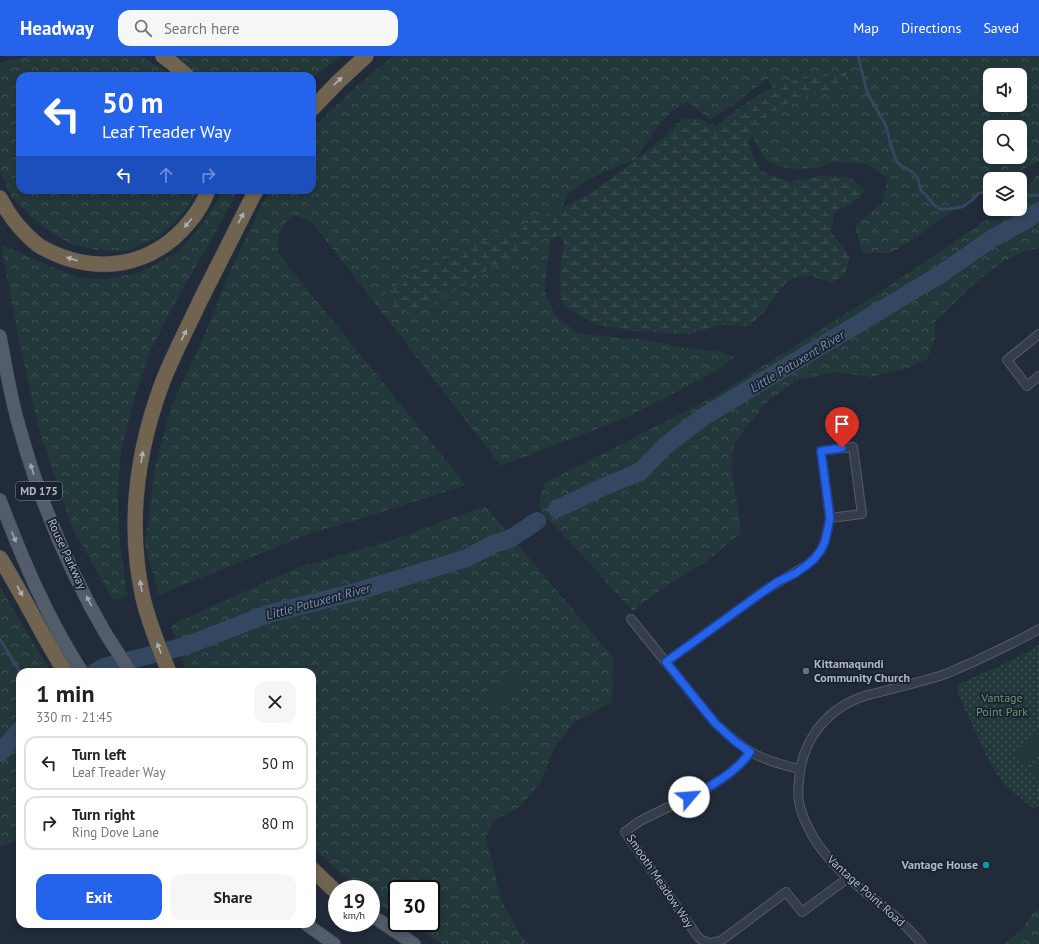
<!DOCTYPE html>
<html lang="en">
<head>
<meta charset="utf-8">
<style>
  :root { --surface:#fff; --page:#f6f6f6; --text:#222; --muted:#767676; --line:#e0e0e0; --accent:#2563eb }
  body { margin:0; font-family:"PT Sans",sans-serif; background:var(--page); color:var(--text); height:100vh; display:flex; flex-direction:column; font-size:15px; white-space:nowrap }
  * { box-sizing:border-box; margin:0 }
  p { font-size:13px; color:var(--muted) }
  .icon { flex:none; width:22px; height:22px; fill:none; stroke:currentColor; stroke-width:2; stroke-linecap:round; stroke-linejoin:round }
  .map { position:relative; flex:1; overflow:hidden }
  .panel { position:absolute; left:16px; top:612px; width:300px; height:260px; display:flex; flex-direction:column; background:var(--surface); border-radius:12px; box-shadow:0 2px 6px #0003 }
  .panel>* { flex:none }
  .top-card { position:absolute; left:16px; top:16px; width:300px; height:122px; border-radius:12px; box-shadow:0 2px 6px #0003; background:#2563eb; color:#fff; overflow:hidden }
  .controls { position:absolute; left:983px; top:12px; display:grid; gap:8px }
  .controls a { display:grid; place-items:center; width:44px; height:44px; border-radius:8px; background:var(--surface); box-shadow:0 2px 6px #0003; font-size:20px }
  .speed { position:absolute; left:328px; top:824px; display:flex; gap:8px; font-size:20px; font-weight:700; text-align:center }
  .speed>* { display:grid; place-content:center; width:52px; height:52px; border-radius:50%; background:var(--surface); box-shadow:0 2px 6px #0003; line-height:1 }
  .speed small { font-size:10px; font-weight:400 }
  .speed .limit { border:2px solid #111; border-radius:6px; background:#fff; color:#111 }
  .pin { position:absolute; display:grid; place-items:center; width:34px; height:34px; color:#fff; margin:-41px -17px; border-radius:50% 50% 50% 0; rotate:-45deg; box-shadow:0 0 4px #0007 }
  .pin .icon { rotate:45deg }
  .me { position:absolute; width:44px; margin:-22px; rotate:63deg; stroke-linejoin:round; filter:drop-shadow(0 0 3px #0008) }
  .turn { display:flex; align-items:center; gap:14px; height:84px; padding:0 20px; font-size:18px }
  .turn .icon { width:52px; height:52px; stroke-width:2.5 }
  .turn b { display:block; font-size:28px; line-height:34px }
  .lanes { display:flex; align-items:center; height:38px; padding:0 20px; background:#0003; justify-content:center; gap:20px; direction:ltr }
  .lanes .off { opacity:.35 }
  .round { display:grid; place-items:center; flex:none; width:42px; height:42px; border-radius:12px; background:var(--page) }
  .summary { display:flex; align-items:center; justify-content:space-between; height:68px; padding:0 20px }
  h1 { font-size:24px; font-weight:600; line-height:30px }
  .button { display:flex; gap:8px; margin-top:auto; padding:8px 20px }
  .button a { flex:1; height:46px; border-radius:12px; background:var(--accent); color:#fff; font-size:16px; font-weight:600; line-height:46px; text-align:center }
  .button a+a { background:var(--page); color:var(--text) }
  ul { padding:0; list-style:none }
  li { display:flex; align-items:center; gap:12px; height:54px; margin:0 8px 6px; padding:0 12px; border:2px solid var(--line); border-radius:12px }
  li div { flex:1 }
  li b { display:block; font-size:15px }
  li em { font-style:normal }
  header { display:flex; align-items:center; gap:24px; box-sizing:border-box; height:56px; padding:0 20px; background:var(--accent); color:#fff }
  header strong { font-size:19px }
  nav { display:flex; gap:22px; margin-inline-start:auto; font-size:14px }
  .search { width:280px; height:36px; background:var(--page); display:flex; align-items:center; gap:10px; box-sizing:border-box; padding:0 14px; border-radius:12px; color:var(--muted); font-size:15px }
  .map>svg:first-child { display:block }
</style>
</head>
<body>
<header>
<strong>Headway</strong>
<div class="search"><svg class="icon" aria-label="search" viewBox="0 0 24 24"><circle cx="10" cy="10" r="6"/><path d="M15 15l6 6"/></svg>Search here</div>
<nav><a>Map</a><a>Directions</a><a>Saved</a></nav>
</header>
<div class="map">
<svg width="1039" height="888" viewBox="0 0 1039 888">
  <defs>
    <pattern id="grass-dots" width="8" height="8" patternUnits="userSpaceOnUse"><rect width="8" height="8" fill="#23383b"/><path d="M2 2h.1M6 6h.1" fill="none" stroke="#405356" stroke-width="1.8" stroke-linecap="round"/></pattern>
    <pattern id="forest-crowns" width="20" height="18" patternUnits="userSpaceOnUse"><rect width="20" height="18" fill="#23383b"/><path d="M2 6a3 3 0 1 1 6 0M12 15a3 3 0 1 1 6 0" fill="none" stroke="#405356"/></pattern>
    <pattern id="wetland-marsh" width="20" height="14" patternUnits="userSpaceOnUse"><rect width="20" height="14" fill="#23383b"/><path d="M1 5h8M5 5V1M11 12h8M15 12V8" fill="none" stroke="#405356"/></pattern>
  </defs>
  <rect width="100%" height="100%" fill="#212b3a"/>
  <path fill="url(#grass-dots)" d="M1039 589V749L1034 753 1004 729 990 707 957 636 959 628C986 616 1013 605 1039 589Z"/>
  <g fill="url(#forest-crowns)" fill-rule="evenodd">
    <path d="M28 0H139L163 13 170 20H20V134H196L194 142 177 165 157 182 126 195 96 194 68 187 38 167 11 140 0 115V7Z"/>
    <path d="M179 0H341L312 22V20H197Z"/>
    <path d="M393 0H1039V105L1020 115 999 123H990V128L917 181 891 197H862L855 169 882 147 888 122 866 108 833 106 817 112 790 113 767 106 749 76 777 39 768 23 748 37 732 50 710 63 687 46 671 56 656 72 636 103 590 122 569 137 554 166 547 207 545 235 555 259 577 277 617 282 642 283 685 292 717 295 735 301 713 317 625 362 501 410 311 165 291 159 279 178 278 197 466 429 376 458 309 478 159 539 145 489 155 410 172 349 201 288 231 213 267 138 270 134H312V73L354 32ZM990 19H1020V49H990ZM990 71H1020V101H990Z"/>
    <path d="M1037 119H1039V192C999 198 963 239 935 266V282L927 303 911 311 871 321 835 316 796 325 766 347 734 388 731 415 738 452 741 477 707 505 662 533 633 555 553 468C535 451 538 449 545 427L717 339 880 236 986 164H1001L1015 153H1020V150L1023 147 1028 130Z"/>
    <path d="M221 134H238L216 176 189 222 170 256 150 296 133 347 121 394 118 437 119 480 127 539 114 546 71 469 38 371 18 279 1 188 40 206 81 222 107 223 141 216 178 196 201 170 218 144Z"/>
    <path d="M485 450 613 601 612 646 573 667 554 693 540 727 520 751 493 765 486 782 502 845 522 881 528 888H441L408 867H431V833H397V860L371 843V833H359L312 792V616H186L171 569 296 512 389 485Z"/>
    <path d="M0 531 51 616H20V783L0 791Z"/>
    <path d="M1039 854V888H1004L1019 876 1033 857Z"/>
  </g>
  <path fill="url(#wetland-marsh)" d="M847 16 843 33 819 36 789 47 764 62 748 87 760 115 789 126 821 120 849 121 865 134 853 147 834 157 831 176 850 201 845 219 831 227 811 220 790 222 775 240 764 256 749 270 722 269 689 278 633 275 599 269 572 256 560 243 561 204 564 186 559 180 540 184 488 214 416 259 394 252 385 238 406 223 450 199 549 158 590 138 608 125 662 83 683 62 700 63 716 70 739 52 762 37 785 26 823 19Z"/>
  <g fill="#23383b">
    <path d="M509 613 524 629 499 653 484 638Z"/>
    <path d="M1039 677V698L1025 711 1014 698Z"/>
    <path d="M1039 706V727L1029 715Z"/>
  </g>
  <g fill="none" stroke-linecap="round" stroke-linejoin="round">
    <g stroke="#344761" stroke-width="3">
      <path d="M858 0 867 36 886 70 891 90 897 106 904 112 913 116 918 123 921 135 925 138 934 149 940 153H948L962 151 971 145 979 137 990 136"/>
      <path d="M1020 136 1030 140 1039 139"/>
      <path d="M0 583 20 616"/>
    </g>
    <g stroke="#344761" stroke-width="18">
      <path d="M557 453 605 430 640 416 665 390 703 361 941 218 991 183 1025 165 1039 155"/>
      <path d="M95 616 104 611 185 590 268 558 352 537 467 502 493 488 510 483 537 465"/>
      <path d="M0 697 20 674"/>
    </g>
    <g stroke="#525b68" stroke-width="10">
      <g id="street">
        <path d="M1039 278 1007 304 1027 330 1039 320"/>
        <path d="M631 563 715 667C729 680 744 694 763 702 775 707 787 710 799 713"/>
        <path d="M666 606 764 535 807 509 814 503 821 494 825 485 830 462 821 395 853 391 862 458 830 462"/>
        <path d="M750 696C729 728 676 746 642 764 636 767 631 772 625 776L698 881C706 888 712 888 722 884L786 836 802 856 848 822"/>
        <path d="M922 888C914 879 906 870 897 862 872 840 843 822 823 795 813 783 802 762 799 746 798 740 798 732 799 725 801 688 823 656 859 642 868 638 878 637 888 634 907 629 927 624 946 618 955 614 963 610 971 607 994 596 1017 586 1039 573"/>
      </g>
    </g>
    <g stroke="#3e4653" stroke-width="14">
      <g id="primary">
        <path d="M0 280C6 312 11 345 21 377 41 448 70 517 107 580 115 592 123 604 130 616"/>
        <path d="M0 444C23 504 47 562 82 616"/>
        <path d="M371 859 414 888"/>
        <path d="M306 868 334 888"/>
      </g>
    </g>
    <g stroke="#3f4855" stroke-width="16">
      <g id="highway">
        <path d="M163 0 172 7 187 20"/>
        <path d="M312 53 338 26 366 0"/>
        <path d="M0 142C9 160 22 176 38 189 46 194 55 198 63 201 102 215 143 209 175 181 189 168 202 152 208 134"/>
        <path d="M0 502C23 539 42 579 65 616"/>
        <path d="M169 616C159 592 149 567 143 542 127 469 137 394 163 325 174 297 188 271 200 245 219 208 237 171 256 134"/>
        <path d="M312 813 333 833"/>
      </g>
    </g>
    <use href="#street" stroke="#353d4a" stroke-width="8"/>
    <use href="#primary" stroke="#525c6a" stroke-width="13"/>
    <use href="#highway" stroke="#706451" stroke-width="15"/>
  </g>
  <defs><path id="oneway-solid" d="M-6-.8H1V-3.2L6.5 0L1 3.2V.8H-6Z"/></defs>
  <g fill="#a9b0ba">
    <use href="#oneway-solid" transform="translate(338 25) rotate(-44)"/>
    <use href="#oneway-solid" transform="translate(241 162) rotate(-62)"/>
    <use href="#oneway-solid" transform="translate(188 167) rotate(130)"/>
    <use href="#oneway-solid" transform="translate(72 203) rotate(-163)"/>
    <use href="#oneway-solid" transform="translate(184 279) rotate(-64)"/>
    <use href="#oneway-solid" transform="translate(142 401) rotate(-81)"/>
    <use href="#oneway-solid" transform="translate(141 530) rotate(-100)"/>
    <use href="#oneway-solid" transform="translate(20 535) rotate(61)"/>
    <use href="#oneway-solid" transform="translate(159 592) rotate(-110)"/>
  </g>
  <g fill="#9ca6b4">
    <use href="#oneway-solid" transform="translate(32 413) rotate(-108)"/>
    <use href="#oneway-solid" transform="translate(14 481) rotate(68)"/>
    <use href="#oneway-solid" transform="translate(89 545) rotate(-118)"/>
  </g>
  <g fill="none" stroke-linecap="round" stroke-linejoin="round">
    <g stroke="#184099" stroke-width="10">
      <path id="route" d="M689 741C710 731 737 716 750 696L737 687 715 667 666 606 764 535 779 525 796 517 807 509 814 503 821 494 825 485 830 462 821 395 842 392"/>
    </g>
    <use href="#route" stroke="#2563eb" stroke-width="7"/>
  </g>
  <circle fill="#6b7280" stroke="#1a222f" stroke-width="1.5" cx="806" cy="615" r="4"/>
  <circle fill="#0f9aa8" stroke="#1a222f" stroke-width="1.5" cx="986" cy="809" r="4"/>
  <g text-anchor="middle" stroke-width="3.5" stroke-linejoin="round" paint-order="stroke">
    <rect fill="#1a222f" stroke="#828b99" stroke-width="1" x="16" y="426" width="46" height="18" rx="3"/>
    <g font-size="11" font-weight="bold" fill="#afb8c6">
      <text x="39" y="439">MD 175</text>
    </g>
    <g font-size="12" fill="#afb8c6" stroke="#1a222f">
      <text transform="translate(67 498) rotate(65)" y="4">Rouse Parkway</text>
      <text transform="translate(660 825) rotate(56)" y="4">Smooth Meadow Way</text>
      <text transform="translate(866 835) rotate(42)" y="4">Vantage Point Road</text>
    </g>
    <g font-size="12" font-weight="bold" fill="#afb8c6" stroke="#1a222f" text-anchor="start">
      <text x="814" y="612">Kittamaqundi<tspan x="814" dy="14">Community Church</tspan></text>
      <text x="978" y="813" text-anchor="end">Vantage House</text>
    </g>
    <g font-size="12" fill="#669872" stroke="#1a222f">
      <text x="1002" y="646">Vantage<tspan x="1002" dy="14">Point Park</tspan></text>
    </g>
    <g font-size="13" font-style="italic" fill="#768eaf" stroke="#1a222f">
      <text transform="translate(797 305) rotate(-31)" y="5">Little Patuxent River</text>
      <text transform="translate(318 545) rotate(-15)" y="5">Little Patuxent River</text>
    </g>
  </g>
</svg>
<div class="controls">
<a><svg class="icon" aria-label="sound" viewBox="0 0 24 24"><path d="M4 9h4l5-4v14l-5-4H4zM17 9q2 3 0 6"/></svg></a>
<a><svg class="icon" aria-label="search" viewBox="0 0 24 24"><circle cx="10" cy="10" r="6"/><path d="M15 15l6 6"/></svg></a>
<a><svg class="icon" aria-label="layers" viewBox="0 0 24 24"><path d="M12 4l9 5-9 5-9-5zM3 14l9 5 9-5"/></svg></a>
</div>
<div class="speed"><div>19<small>km/h</small></div><div class="limit">30</div></div>
<div class="pin" style="left:842px;top:392px;background:#d93025"><svg class="icon" aria-label="arrive" viewBox="0 0 24 24"><path d="M6 21V4h12l-3 4 3 4H6"/></svg></div>
<svg class="me" style="left:689px;top:741px" viewBox="-20 -20 40 40"><circle r="19" fill="#fff"/><path d="M0-13L10 11 0 6-10 11z" fill="#2563eb"/></svg>
<div class="top-card">
<div class="turn"><svg class="icon" aria-label="left" viewBox="0 0 24 24"><path d="M17 20v-9H6M10 6l-5 5 5 5"/></svg><div><b>50 m</b>Leaf Treader Way</div></div>
<div class="lanes"><svg class="icon" aria-label="left" viewBox="0 0 24 24"><path d="M17 20v-9H6M10 6l-5 5 5 5"/></svg><svg class="icon off" aria-label="ahead" viewBox="0 0 24 24"><path d="M12 20V5M6 11l6-6 6 6"/></svg><svg class="icon off" aria-label="right" viewBox="0 0 24 24"><path d="M7 20v-9h11M14 6l5 5-5 5"/></svg></div>
</div>
<section class="panel">
<div class="summary"><div><h1>1 min</h1><p>330 m · 21:45</p></div><a class="round"><svg class="icon" aria-label="close" viewBox="0 0 24 24"><path d="M6 6l12 12M18 6L6 18"/></svg></a></div>
<ul>
<li><svg class="icon" aria-label="left" viewBox="0 0 24 24"><path d="M17 20v-9H6M10 6l-5 5 5 5"/></svg><div><b>Turn left</b><p>Leaf Treader Way</p></div><em>50 m</em></li>
<li><svg class="icon" aria-label="right" viewBox="0 0 24 24"><path d="M7 20v-9h11M14 6l5 5-5 5"/></svg><div><b>Turn right</b><p>Ring Dove Lane</p></div><em>80 m</em></li>
</ul>
<div class="button"><a>Exit</a><a>Share</a></div>
</section>
</div>
</body>
</html>
